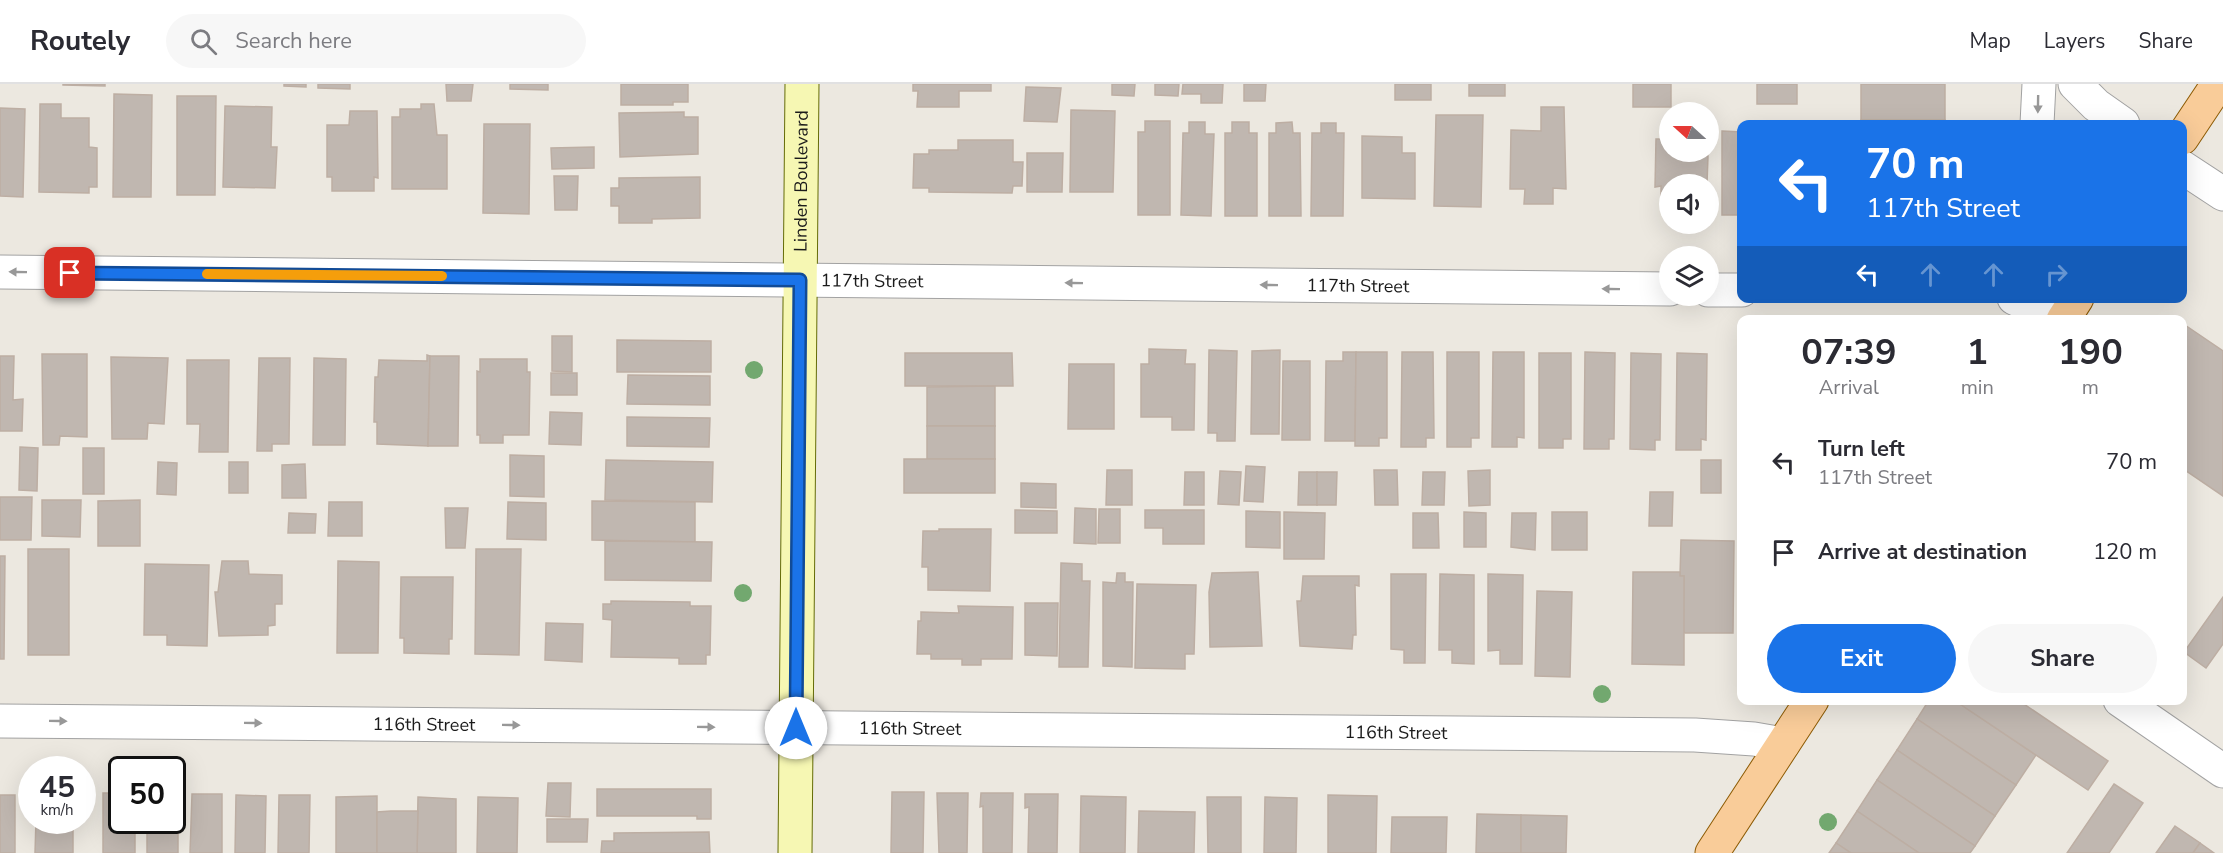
<!DOCTYPE html>
<html lang="en">
<head>
<meta charset="utf-8">
<style>
  :root { --surface:#fff; --page:#f7f7f7; --text:#2b2b33; --muted:#7c7c81; --line:#e1e1e2; --accent:#1a73e8 }
  body { margin:0; font-family:"Nunito Sans",sans-serif; background:var(--page); color:var(--text); height:100vh; display:flex; flex-direction:column; font-size:22px; white-space:nowrap }
  * { box-sizing:border-box; margin:0 }
  p { font-size:20px; color:var(--muted) }
  .icon { flex:none; width:33px; height:33px; fill:none; stroke:currentColor; stroke-width:2; stroke-linecap:round; stroke-linejoin:round }
  .map { position:relative; flex:1; overflow:hidden }
  .panel { position:absolute; left:1737px; top:231px; width:450px; height:390px; display:flex; flex-direction:column; background:var(--surface); border-radius:12px; box-shadow:0 6px 24px #0002 }
  .panel>* { flex:none }
  .guide { position:absolute; left:1737px; top:36px; width:450px; height:183px; border-radius:12px; box-shadow:0 6px 24px #0002; background:#1a73e8; color:#fff; overflow:hidden }
  .needle { width:39px; rotate:291deg }
  .controls { position:absolute; left:1659px; top:18px; display:grid; gap:12px }
  .controls a { display:grid; place-items:center; width:60px; height:60px; border-radius:50%; background:var(--surface); box-shadow:0 6px 24px #0002; font-size:30px }
  .speed { position:absolute; left:18px; top:672px; display:flex; gap:12px; font-size:30px; font-weight:700; text-align:center }
  .speed>* { display:grid; place-content:center; width:78px; height:78px; border-radius:50%; background:var(--surface); box-shadow:0 6px 24px #0002; line-height:1 }
  .speed small { font-size:15px; font-weight:400 }
  .speed .limit { border:3px solid #111; border-radius:9px; background:#fff; color:#111 }
  .pin { position:absolute; display:grid; place-items:center; width:51px; height:51px; color:#fff; margin:-26px; border-radius:12px; box-shadow:0 3px 9px #0006 }
  .me { position:absolute; width:66px; margin:-33px; rotate:0deg; stroke-linejoin:round; filter:drop-shadow(0 0 4px #0008) }
  .turn { display:flex; align-items:center; gap:21px; height:126px; padding:0 30px; font-size:27px }
  .turn .icon { width:78px; height:78px; stroke-width:2.5 }
  .turn b { display:block; font-size:42px; line-height:51px }
  .lanes { display:flex; align-items:center; height:57px; padding:0 30px; background:#0003; justify-content:center; gap:30px; direction:ltr }
  .lanes .off { opacity:.35 }
  .eta { display:flex; justify-content:space-evenly; align-items:center; height:102px; text-align:center }
  .eta b { font-size:36px; font-weight:700; line-height:42px }
  .cta { display:flex; gap:12px; margin-top:auto; padding:12px 30px }
  .cta a { flex:1; height:69px; border-radius:36px; background:var(--accent); color:#fff; font-size:24px; font-weight:700; line-height:69px; text-align:center }
  .cta a+a { background:var(--page); color:var(--text) }
  ul { padding:0; list-style:none }
  li { display:flex; align-items:center; gap:18px; height:90px; padding:0 30px }
  li div { flex:1 }
  li b { display:block; font-size:22px }
  li em { font-style:normal }
  header { display:flex; align-items:center; gap:36px; box-sizing:border-box; height:84px; padding:0 30px; background:var(--surface); border-bottom:2px solid var(--line) }
  header strong { font-size:28px }
  nav { display:flex; gap:33px; margin-inline-start:auto; font-size:21px }
  .search { width:420px; height:54px; background:var(--page); display:flex; align-items:center; gap:15px; box-sizing:border-box; padding:0 21px; border-radius:33px; color:var(--muted); font-size:22px }
  .map>svg:first-child { display:block }
</style>
</head>
<body>
<header>
<strong>Routely</strong>
<div class="search"><svg class="icon" aria-label="search" viewBox="0 0 24 24"><circle cx="10" cy="10" r="6"/><path d="M15 15l6 6"/></svg>Search here</div>
<nav><a>Map</a><a>Layers</a><a>Share</a></nav>
</header>
<div class="map">
<svg width="2223" height="769" viewBox="0 0 2223 769">
  <rect width="100%" height="100%" fill="#ece8e0"/>
  <g fill="#c0b7b0" stroke="#bdaea3" stroke-width="1.5">
    <path d="M63 0H105V2L63 1Z"/>
    <path d="M284 0H306V3L284 2Z"/>
    <path d="M318 0H350V5L318 4Z"/>
    <path d="M446 0H473L471 17H447Z"/>
    <path d="M510 0H548V6L510 5Z"/>
    <path d="M621 0H688V18H673V21H621Z"/>
    <path d="M913 0H991V7H959V23H917L918 7H913Z"/>
    <path d="M1112 0H1135L1134 12 1112 11Z"/>
    <path d="M1155 0H1179L1178 12 1155 11Z"/>
    <path d="M1183 0H1223L1222 19H1201V10H1182Z"/>
    <path d="M1244 0H1266L1265 17H1244Z"/>
    <rect x="1395" y="0" width="36" height="16"/>
    <rect x="1469" y="0" width="36" height="12"/>
    <rect x="1633" y="0" width="38" height="23"/>
    <rect x="1757" y="0" width="40" height="20"/>
    <rect x="1861" y="0" width="84" height="36"/>
    <path d="M1026 3 1061 4 1057 38 1024 37Z"/>
    <path d="M114 10 152 11 151 113H113Z"/>
    <path d="M177 12H216L215 111H177Z"/>
    <path d="M40 20H61V34H89V63L97 64V103H89V109L39 108Z"/>
    <path d="M421 20H434L437 51H447V105H392V33H400V25H421Z"/>
    <path d="M225 22 272 23 271 63H277L275 104 223 103Z"/>
    <path d="M1541 23H1564L1566 105 1553 104V120H1524L1525 105H1510L1511 46 1541 47Z"/>
    <path d="M0 24 25 25 23 113 0 112Z"/>
    <path d="M1071 26 1115 27 1113 108H1070Z"/>
    <path d="M350 27H377L378 94 374 93V107H332V93H327V41H349Z"/>
    <path d="M684 28V33H698V70L620 73 619 29Z"/>
    <path d="M1436 31H1483L1481 123 1434 122Z"/>
    <rect x="1861" y="36" width="84" height="4"/>
    <path d="M1145 37H1170V131H1138V48H1145Z"/>
    <path d="M1189 38H1205V50H1214L1211 132 1181 131 1183 49H1189Z"/>
    <path d="M1232 38H1249V49H1257V132H1225V49H1232Z"/>
    <path d="M1292 38 1293 49H1300L1301 132H1269V49H1276V39Z"/>
    <path d="M1321 39H1336V49H1344L1343 132H1311L1312 49H1321Z"/>
    <path d="M484 40H530L529 130 483 129Z"/>
    <path d="M1722 47 1742 48V131H1722Z"/>
    <path d="M1362 52 1402 53V69H1415V115L1362 114Z"/>
    <path d="M1656 55H1670V68H1698V72H1708L1707 100H1670V114H1661V102L1655 103Z"/>
    <path d="M958 56H1013V78H1023L1022 102H1013L1012 109 929 108V104H913L914 70H929V66H958Z"/>
    <path d="M594 63V84L552 85 551 64Z"/>
    <path d="M1027 69H1063L1062 108H1027Z"/>
    <path d="M554 92H578L577 126H555Z"/>
    <path d="M700 93V134L652 135V139H619V122H611V104H619V94Z"/>
    <path d="M2182 239 2223 267V412L2182 384Z"/>
    <path d="M552 252H572V288L552 287Z"/>
    <path d="M617 256 711 257V288H617Z"/>
    <path d="M1149 265 1186 266 1185 280H1195L1194 346H1172V333H1141V280H1149Z"/>
    <path d="M1209 266 1237 267 1235 357H1217V349H1208Z"/>
    <path d="M1280 266 1279 350H1251L1252 267Z"/>
    <path d="M1343 268H1356L1355 357H1325L1326 277H1343Z"/>
    <path d="M1356 268H1387V354H1379V362H1355Z"/>
    <path d="M1402 268H1433L1434 354H1426V363H1401Z"/>
    <path d="M1447 268H1479V354H1471V363H1447Z"/>
    <path d="M1493 268H1524V354L1517 353V363H1492Z"/>
    <path d="M1585 268 1615 269 1614 355H1609V365H1584Z"/>
    <path d="M905 269H1012L1013 302H905Z"/>
    <path d="M1539 269H1571V355H1563V364H1539Z"/>
    <path d="M1631 269 1661 270 1660 356H1655V366L1630 365Z"/>
    <path d="M1677 269 1707 270 1706 356 1701 355V366H1676Z"/>
    <path d="M42 270H87V353L60 352 59 361H43Z"/>
    <path d="M427 271 430 272 428 362 377 360V338H374L375 293H378L379 276 427 277Z"/>
    <path d="M0 272H14L13 316 23 315 22 347H0Z"/>
    <path d="M430 272H459L458 362H428Z"/>
    <path d="M111 273 168 274 164 340 148 339 147 355H112Z"/>
    <path d="M259 274H290L289 360H272V367H257Z"/>
    <path d="M314 274 346 275 345 361H313Z"/>
    <path d="M480 275H527V288H530L529 351H503V359H480V351H477V287L480 288Z"/>
    <path d="M187 276H229L228 368H199L200 340H187Z"/>
    <path d="M1283 277H1310V356H1282Z"/>
    <path d="M1069 280H1114V345H1068Z"/>
    <rect x="551" y="289" width="26" height="22"/>
    <path d="M628 291 710 292V321L627 320Z"/>
    <path d="M995 302V342H927V303Z"/>
    <path d="M550 328 582 329 581 361 549 360Z"/>
    <path d="M627 333 710 334 709 363 627 362Z"/>
    <rect x="927" y="342" width="68" height="33"/>
    <path d="M20 363 38 364 37 407 19 406Z"/>
    <rect x="83" y="364" width="21" height="46"/>
    <path d="M510 371 544 372V413L510 412Z"/>
    <rect x="904" y="375" width="91" height="34"/>
    <path d="M606 376 713 378 712 418 605 416Z"/>
    <rect x="1701" y="376" width="20" height="33"/>
    <path d="M158 378 177 379 176 411 157 410Z"/>
    <rect x="229" y="378" width="19" height="31"/>
    <path d="M305 380 306 414H282V381Z"/>
    <path d="M1246 382 1265 383 1263 418 1244 417Z"/>
    <path d="M1107 386H1132V421H1106Z"/>
    <path d="M1374 386H1397L1398 421H1375Z"/>
    <path d="M1490 386V421L1469 422 1468 387Z"/>
    <path d="M1220 387 1241 388 1239 421 1218 420Z"/>
    <path d="M1185 388H1204V421H1184Z"/>
    <path d="M1299 388H1317V421H1298Z"/>
    <path d="M1317 388H1337L1336 421H1317Z"/>
    <path d="M1423 388H1445L1444 421H1422Z"/>
    <path d="M1021 399 1056 400V424L1021 423Z"/>
    <path d="M1650 408H1673L1672 442H1649Z"/>
    <path d="M0 413H32L31 456H0Z"/>
    <path d="M42 416H81L80 453 42 452Z"/>
    <path d="M140 416V462H98V417Z"/>
    <path d="M592 417 695 418V458L592 456Z"/>
    <path d="M329 418H362V452H328Z"/>
    <path d="M508 418 546 419V456L507 455Z"/>
    <path d="M445 424H468L465 464H446Z"/>
    <path d="M1075 424 1096 425V460L1074 459Z"/>
    <path d="M1099 425H1120V459H1098Z"/>
    <path d="M1015 426 1057 427V449H1015Z"/>
    <path d="M1145 426H1204V460H1163V444H1145Z"/>
    <path d="M1246 427 1280 428V464L1246 463Z"/>
    <path d="M1284 428 1325 429 1324 475H1284Z"/>
    <path d="M1464 428 1486 429V463H1464Z"/>
    <rect x="1552" y="428" width="35" height="38"/>
    <path d="M289 429 316 430 315 449H288Z"/>
    <path d="M1413 429H1438L1439 464H1413Z"/>
    <path d="M1512 429H1536L1535 466 1511 463Z"/>
    <path d="M939 445H991L990 507 928 506V483H922L923 447H939Z"/>
    <path d="M1681 456 1734 457 1733 549H1685L1683 547 1684 492H1680Z"/>
    <path d="M605 457 712 458 711 497 605 496Z"/>
    <rect x="28" y="465" width="41" height="106"/>
    <path d="M476 465H521L519 571 475 570Z"/>
    <path d="M0 472H5L4 575H0Z"/>
    <path d="M222 477H248L249 490 282 491V520H275V541L268 542V551L219 552 215 508H218Z"/>
    <path d="M338 477 379 478 378 569H337Z"/>
    <path d="M1061 479 1082 480V497H1090L1088 583H1059Z"/>
    <path d="M145 480 209 481 207 562 167 561V551H144Z"/>
    <path d="M1258 488 1262 562 1210 563 1209 508 1212 489Z"/>
    <path d="M1633 488H1680V492H1684V581L1632 580Z"/>
    <path d="M1117 489H1125V498H1133L1132 583 1103 582V498L1116 499Z"/>
    <path d="M1391 490H1426L1425 579H1404V566L1391 565Z"/>
    <path d="M1440 490 1474 491V580L1452 579V566H1439Z"/>
    <path d="M1488 490 1523 491 1522 580H1500V566L1488 567Z"/>
    <path d="M1303 492H1359V502L1355 501 1356 551H1353L1352 565 1300 562 1297 517H1301Z"/>
    <path d="M401 493H453L452 555H449V570L404 569V554H400Z"/>
    <path d="M1137 500 1196 501 1194 570H1185V585L1135 584Z"/>
    <path d="M1537 507 1572 508 1570 593 1535 592Z"/>
    <path d="M2223 513V560L2206 584 2184 568Z"/>
    <path d="M611 517 690 518V522H711L710 571H706V580H679V574L611 573 612 536 603 535V520H611Z"/>
    <path d="M1025 519H1058L1057 572 1025 571Z"/>
    <path d="M958 522 1013 523 1012 575H981V581H962V575H931V570H917L918 537H921V528L959 529Z"/>
    <path d="M546 539 583 540 582 578 545 576Z"/>
    <path d="M1929 616H1954L2036 671 2016 701 1917 635Z"/>
    <path d="M1954 616H2018L2108 677 2088 706Z"/>
    <path d="M1917 635 2016 701 1995 732 1897 666Z"/>
    <path d="M1897 666 1995 732 1975 762 1877 696Z"/>
    <path d="M1877 696 1975 762 1970 769H1919L1857 727Z"/>
    <path d="M548 699H571L570 733 546 732Z"/>
    <path d="M2114 700 2143 719 2109 769H2067Z"/>
    <path d="M597 705H711V735H697V732H597Z"/>
    <path d="M892 708H924L923 769H891Z"/>
    <path d="M103 709H122V736H135V769H103Z"/>
    <path d="M172 709H178V769H147V736H172Z"/>
    <path d="M937 709H968L967 769H939Z"/>
    <path d="M981 709H1013L1012 769H983V722L980 723Z"/>
    <path d="M192 710H222V769H190Z"/>
    <path d="M1025 710H1058L1057 769H1028L1029 723 1025 724Z"/>
    <rect x="0" y="711" width="15" height="58"/>
    <path d="M236 711 266 712 265 769H235Z"/>
    <path d="M279 711H310L309 769H278Z"/>
    <path d="M1328 711 1377 712 1376 769H1328Z"/>
    <path d="M377 712V769H336V713Z"/>
    <path d="M1081 712 1126 713 1125 769H1080Z"/>
    <path d="M418 713 456 715V769H417Z"/>
    <path d="M478 713 518 714 517 769H477Z"/>
    <path d="M1207 713H1241V769H1208Z"/>
    <path d="M1265 713 1297 714 1296 769H1264Z"/>
    <path d="M391 727H418L417 769H377V728Z"/>
    <path d="M1139 727 1195 728 1194 769H1138Z"/>
    <path d="M1857 727 1919 769H1851L1836 759Z"/>
    <path d="M1477 730 1521 731V769H1476Z"/>
    <path d="M1521 731 1567 732 1566 769H1521Z"/>
    <path d="M1392 733H1447L1446 769H1391Z"/>
    <path d="M547 735H588L587 758H547Z"/>
    <path d="M36 736H73V769H35Z"/>
    <path d="M2175 742 2200 759 2193 769H2156Z"/>
    <path d="M709 748 710 769H601L602 757H614V749Z"/>
    <path d="M1836 759 1851 769H1829Z"/>
    <path d="M2200 759 2214 769H2193Z"/>
  </g>
  <g fill="none" stroke-linecap="round" stroke-linejoin="round">
    <g stroke="#a2a2a2" stroke-width="35">
      <g id="minor">
        <path d="M2075 0 2096 21 2123 40"/>
        <path d="M2037 40 2039 0"/>
        <path d="M2182 83 2223 110"/>
        <path id="s1" d="M0 188 1670 205"/>
        <path d="M1708 206H1742"/>
        <path d="M2014 214 2060 236"/>
        <path d="M2120 616 2223 687"/>
        <path id="s2" d="M0 637 1695 651 1754 655 1783 660"/>
      </g>
    </g>
    <g stroke="#656c07" stroke-width="35">
      <g id="secondary">
        <path id="s3" d="M795 769 802 0"/>
      </g>
    </g>
    <g stroke="#8d5b04" stroke-width="35">
      <g id="primary">
        <path d="M2182 54 2218 0"/>
        <path d="M2063 236 2077 214"/>
        <path d="M1712 769 1812 616"/>
      </g>
    </g>
    <use href="#minor" stroke="#fff" stroke-width="33"/>
    <use href="#secondary" stroke="#f6f7b3" stroke-width="33"/>
    <use href="#primary" stroke="#f9cc99" stroke-width="33"/>
  </g>
  <g fill="#72a86f">
    <circle cx="754" cy="286" r="9"/>
    <circle cx="743" cy="509" r="9"/>
    <circle cx="1602" cy="610" r="9"/>
    <circle cx="1828" cy="738" r="9"/>
  </g>
  <defs><path id="oneway-solid" d="M-6-.8H1V-3.2L6.5 0L1 3.2V.8H-6Z" transform="scale(1.5)"/></defs>
  <g fill="#989898">
    <use href="#oneway-solid" transform="translate(2038 20) rotate(91)"/>
    <use href="#oneway-solid" transform="translate(18 188) rotate(-179)"/>
    <use href="#oneway-solid" transform="translate(1074 199) rotate(-179)"/>
    <use href="#oneway-solid" transform="translate(1269 201) rotate(-179)"/>
    <use href="#oneway-solid" transform="translate(1611 205) rotate(-179)"/>
    <use href="#oneway-solid" transform="translate(58 637) rotate(1)"/>
    <use href="#oneway-solid" transform="translate(253 639) rotate(1)"/>
    <use href="#oneway-solid" transform="translate(511 641) rotate(1)"/>
    <use href="#oneway-solid" transform="translate(706 643) rotate(1)"/>
  </g>
  <g fill="none" stroke-linecap="round" stroke-linejoin="round">
    <g stroke="#114b97" stroke-width="15">
      <path id="route" d="M70 189 800 196 796 644"/>
    </g>
    <use href="#route" stroke="#1a73e8" stroke-width="10"/>
    <path stroke="#f59e0b" stroke-width="10" d="M207 190 442 192"/>
  </g>
  <g text-anchor="middle" stroke-width="6" stroke-linejoin="round" paint-order="stroke">
    <g font-size="18" fill="#1b1b1b" stroke="#fff">
      <text dy="6" stroke="none"><textPath href="#s3" startOffset="672">Linden Boulevard</textPath></text>
      <text dy="6" stroke="none"><textPath href="#s1" startOffset="872">117th Street</textPath></text>
      <text dy="6" stroke="none"><textPath href="#s1" startOffset="1358">117th Street</textPath></text>
      <text dy="6" stroke="none"><textPath href="#s2" startOffset="424">116th Street</textPath></text>
      <text dy="6" stroke="none"><textPath href="#s2" startOffset="910">116th Street</textPath></text>
      <text dy="6" stroke="none"><textPath href="#s2" startOffset="1396">116th Street</textPath></text>
    </g>
  </g>
</svg>
<div class="controls">
<a><svg class="needle" viewBox="-14 -14 28 28"><path d="M0-13l5 13h-10z" fill="#e53935"/><path d="M0 13l5-13h-10z" fill="#7c7c81"/></svg></a>
<a><svg class="icon" aria-label="sound" viewBox="0 0 24 24"><path d="M4 9h4l5-4v14l-5-4H4zM17 9q2 3 0 6"/></svg></a>
<a><svg class="icon" aria-label="layers" viewBox="0 0 24 24"><path d="M12 4l9 5-9 5-9-5zM3 14l9 5 9-5"/></svg></a>
</div>
<div class="speed"><div>45<small>km/h</small></div><div class="limit">50</div></div>
<div class="pin" style="left:70px;top:189px;background:#d93025"><svg class="icon" aria-label="arrive" viewBox="0 0 24 24"><path d="M6 21V4h12l-3 4 3 4H6"/></svg></div>
<svg class="me" style="left:796px;top:644px" viewBox="-20 -20 40 40"><circle r="19" fill="#fff"/><path d="M0-13L10 11 0 6-10 11z" fill="#1a73e8"/></svg>
<div class="guide">
<div class="turn"><svg class="icon" aria-label="left" viewBox="0 0 24 24"><path d="M17 20v-9H6M10 6l-5 5 5 5"/></svg><div><b>70 m</b>117th Street</div></div>
<div class="lanes"><svg class="icon" aria-label="left" viewBox="0 0 24 24"><path d="M17 20v-9H6M10 6l-5 5 5 5"/></svg><svg class="icon off" aria-label="ahead" viewBox="0 0 24 24"><path d="M12 20V5M6 11l6-6 6 6"/></svg><svg class="icon off" aria-label="ahead" viewBox="0 0 24 24"><path d="M12 20V5M6 11l6-6 6 6"/></svg><svg class="icon off" aria-label="right" viewBox="0 0 24 24"><path d="M7 20v-9h11M14 6l5 5-5 5"/></svg></div>
</div>
<section class="panel">
<div class="eta">
<div><b>07:39</b><p>Arrival</p></div>
<div><b>1</b><p>min</p></div>
<div><b>190</b><p>m</p></div>
</div>
<ul>
<li><svg class="icon" aria-label="left" viewBox="0 0 24 24"><path d="M17 20v-9H6M10 6l-5 5 5 5"/></svg><div><b>Turn left</b><p>117th Street</p></div><em>70 m</em></li>
<li><svg class="icon" aria-label="arrive" viewBox="0 0 24 24"><path d="M6 21V4h12l-3 4 3 4H6"/></svg><div><b>Arrive at destination</b></div><em>120 m</em></li>
</ul>
<div class="cta"><a>Exit</a><a>Share</a></div>
</section>
</div>
</body>
</html>
